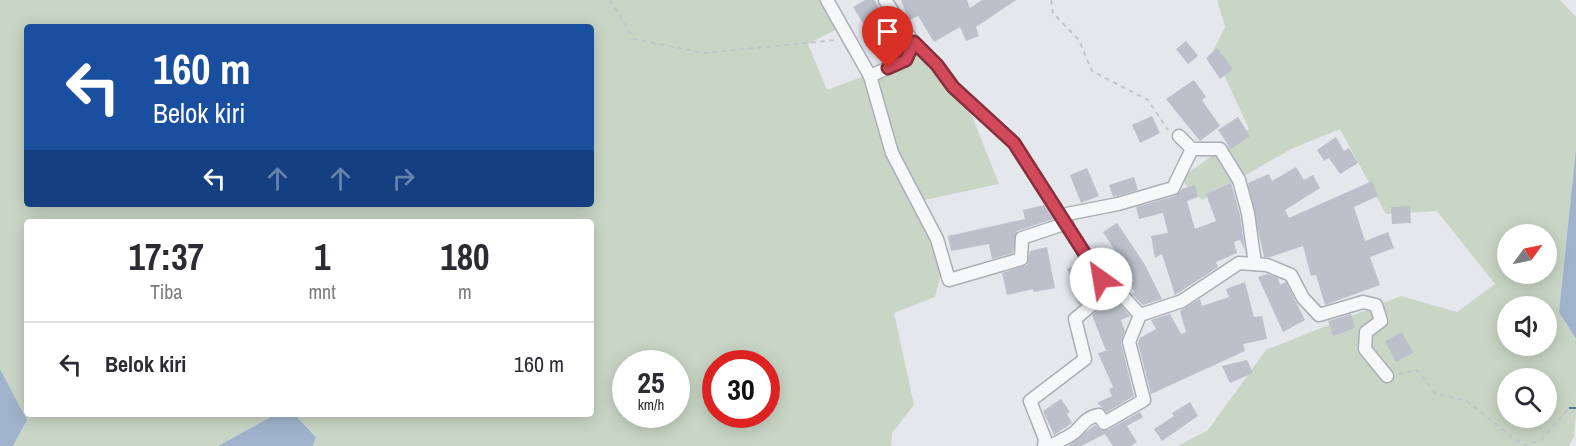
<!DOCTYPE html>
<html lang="id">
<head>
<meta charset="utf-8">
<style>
  :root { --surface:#fff; --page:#f2f2f3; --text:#2b2b33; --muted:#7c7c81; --line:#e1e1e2 }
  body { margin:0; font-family:"Archivo Narrow",sans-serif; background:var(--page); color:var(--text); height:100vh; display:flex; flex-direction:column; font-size:22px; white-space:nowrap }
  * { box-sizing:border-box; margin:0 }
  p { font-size:20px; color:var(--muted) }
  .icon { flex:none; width:33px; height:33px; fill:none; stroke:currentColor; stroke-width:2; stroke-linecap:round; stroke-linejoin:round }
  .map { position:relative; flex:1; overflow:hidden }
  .details { position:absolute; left:24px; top:219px; width:570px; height:198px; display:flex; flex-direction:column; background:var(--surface); border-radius:6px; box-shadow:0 3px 15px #0003 }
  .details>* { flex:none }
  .hud { position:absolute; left:24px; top:24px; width:570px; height:183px; border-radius:6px; box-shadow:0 3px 15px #0003; background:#1a4fa0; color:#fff; overflow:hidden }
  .needle { width:39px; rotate:57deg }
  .tools { position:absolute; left:1497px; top:224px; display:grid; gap:12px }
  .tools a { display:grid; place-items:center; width:60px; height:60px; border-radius:50%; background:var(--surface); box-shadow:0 3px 15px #0003; font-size:30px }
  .speed { position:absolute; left:612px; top:350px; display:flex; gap:12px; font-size:30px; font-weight:700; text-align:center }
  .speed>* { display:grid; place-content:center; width:78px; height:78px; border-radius:50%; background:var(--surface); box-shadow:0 3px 15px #0003; line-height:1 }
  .speed small { font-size:15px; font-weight:400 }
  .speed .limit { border:9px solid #d22; background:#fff; color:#111 }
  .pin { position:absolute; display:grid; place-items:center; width:51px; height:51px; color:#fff; margin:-62px -26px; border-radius:50% 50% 50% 0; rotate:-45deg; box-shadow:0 0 6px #0007 }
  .pin .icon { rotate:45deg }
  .me { position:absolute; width:66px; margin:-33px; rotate:328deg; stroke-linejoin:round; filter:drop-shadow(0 0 4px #0008) }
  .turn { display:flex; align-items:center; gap:21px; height:126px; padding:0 30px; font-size:27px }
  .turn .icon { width:78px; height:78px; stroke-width:2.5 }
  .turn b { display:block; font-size:42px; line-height:51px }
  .lanes { display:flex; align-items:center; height:57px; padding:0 30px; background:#0003; justify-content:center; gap:30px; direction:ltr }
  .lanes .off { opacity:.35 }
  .eta { display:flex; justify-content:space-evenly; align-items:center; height:102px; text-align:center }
  .eta b { font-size:36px; font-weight:700; line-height:42px }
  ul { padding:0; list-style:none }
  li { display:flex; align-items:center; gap:18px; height:84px; padding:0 30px; border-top:2px solid var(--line) }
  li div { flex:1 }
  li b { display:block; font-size:22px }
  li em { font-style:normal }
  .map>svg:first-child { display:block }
</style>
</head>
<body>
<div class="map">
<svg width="1576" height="446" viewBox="0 0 1576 446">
  <rect width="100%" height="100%" fill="#e4e7ec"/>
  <g fill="#c9d6c5" fill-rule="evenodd">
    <path d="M0 0H823L837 29 808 44 827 90 931 51 970 111 999 184 915 202 942 270 935 297 894 313 914 405 892 433 891 446H313L316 436 294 414H591V222H27V414H276L218 446H13L27 420 0 369ZM27 27H591V204H27ZM626 363H676V414H626ZM716 363H766V414H716Z"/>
    <path d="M1217 0H1560L1576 17V148L1559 312 1576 339V413L1574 436 1569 446H1178L1208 430 1266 350 1401 296 1457 312 1495 284 1437 211 1386 214 1340 129 1291 149 1202 200 1180 179 1249 129 1213 51 1225 27ZM1508 234H1546V273H1508ZM1508 306H1546V345H1508ZM1508 378H1546V417H1508Z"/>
  </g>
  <g fill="#9fb4cc">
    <path d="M1576 148V339L1559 312Z"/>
    <path d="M0 369 27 420 13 446H0Z"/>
    <path d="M276 414H294L316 437 313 446H218Z"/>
  </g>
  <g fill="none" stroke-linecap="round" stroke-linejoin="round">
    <path stroke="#34527a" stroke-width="1.5" stroke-dasharray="8 6" stroke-linecap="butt" d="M1569 408H1576"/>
  </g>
  <g fill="#bbc0ca">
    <path d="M865 0H874L893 27 873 39 853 7Z"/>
    <path d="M901 0H967L970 8 982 0H1016L976 27 979 36 966 41 960 27 934 42 918 16 909 20Z"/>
    <path d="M1186 41 1198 56 1188 64 1176 49Z"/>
    <path d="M1217 48 1233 69 1220 79 1206 58Z"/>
    <path d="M1194 80 1206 97 1202 100 1220 126 1200 141 1166 99Z"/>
    <path d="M1152 116 1160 133 1140 143 1132 125Z"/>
    <path d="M1238 117 1250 136 1231 149 1218 130Z"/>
    <path d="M1336 137 1344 151 1349 148 1358 163 1340 174 1329 158 1324 161 1317 150Z"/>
    <path d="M1296 167 1304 180 1313 175 1320 188 1285 210 1289 218 1372 181 1378 196 1354 207 1365 241 1388 232 1394 248 1370 257 1380 285 1325 305 1316 275 1311 276 1303 246 1270 257H1264L1248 183 1269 174 1272 181Z"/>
    <path d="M1087 168 1099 196 1081 203 1070 175Z"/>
    <path d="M1134 177 1138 190 1113 197 1109 185Z"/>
    <path d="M1231 183 1240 215 1245 250 1240 240 1234 242 1237 253 1216 262 1218 267 1175 295 1162 254 1155 258 1151 236 1168 233 1163 213 1139 219 1136 207 1175 196 1182 189 1195 185 1198 197 1187 201 1195 229 1216 221 1206 194Z"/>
    <path d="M1044 205 1053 219 1017 231 1013 253 992 259 989 244 951 251 948 236 1025 219 1023 210Z"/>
    <path d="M1410 206 1411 223 1392 224 1391 207Z"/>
    <path d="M1117 223 1145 265 1162 299 1143 305 1132 294 1135 292 1115 259 1119 257 1103 232Z"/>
    <path d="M1047 247 1055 288 1034 292 1033 289 1007 295 1002 273 1027 265 1030 251Z"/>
    <path d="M1080 262 1098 289 1079 305 1072 292 1078 289 1067 269Z"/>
    <path d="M1267 274 1278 278 1280 285 1286 282 1305 320 1283 332 1258 277Z"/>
    <path d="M1245 282 1254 317 1262 316 1267 339 1243 344 1245 351 1151 394 1138 343 1140 338 1156 329 1151 320 1170 314 1181 334 1186 332 1180 311 1200 299 1202 306 1229 297 1226 289Z"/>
    <path d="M1117 301 1130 316 1121 320 1125 331 1121 343 1134 396 1107 412 1097 403 1112 396 1109 389 1113 387 1098 353 1106 351 1092 315 1106 303 1108 306Z"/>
    <path d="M1351 314 1355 328 1333 336 1328 321Z"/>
    <path d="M1402 332 1413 353 1396 362 1385 341Z"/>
    <path d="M1247 360 1253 373 1230 383 1222 366Z"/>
    <path d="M1061 399 1070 412 1067 414 1072 423 1054 435 1043 411Z"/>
    <path d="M1190 402 1198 416 1162 441 1154 429 1174 416 1172 413Z"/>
    <path d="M1140 412 1143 417 1127 426 1137 442 1131 446H1113L1105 434 1081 446H1068L1095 425 1101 430H1108Z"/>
  </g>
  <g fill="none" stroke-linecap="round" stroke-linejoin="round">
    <g stroke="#a9aeb7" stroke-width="15">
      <g id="minor">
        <path d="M827 0 870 76 892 153 937 239 949 280 1021 259 1022 238 1067 223"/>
        <path d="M885 0 913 42 937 65 953 87 1014 143 1101 279 1114 286 1140 315 1182 301 1239 263 1267 265 1291 275 1303 298 1319 315 1363 302 1376 305 1381 321 1366 332 1365 349 1387 376"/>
        <path d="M870 76 906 60 913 42"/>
        <path d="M1179 136 1192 149H1220L1239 180 1248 213 1255 264"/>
        <path d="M1062 215 1118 204 1173 188 1192 149"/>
        <path d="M1044 446 1045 439 1030 401 1085 359 1075 319 1114 286"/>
        <path d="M1051 446C1058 441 1070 437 1076 431 1084 423 1087 417 1099 415L1104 423 1144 400 1129 342 1140 315"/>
      </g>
    </g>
    <g stroke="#c2c5cb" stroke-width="2" stroke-dasharray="4.5 4.5" stroke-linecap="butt">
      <path d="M610 0 634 39 704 53 836 40"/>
      <path d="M1051 0 1053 13 1079 40 1092 71 1148 100 1168 130"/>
      <path d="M1398 374 1417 370 1435 393 1467 401 1512 437 1525 445 1541 440 1569 408"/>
    </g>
    <use href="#minor" stroke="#f7f8fa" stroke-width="12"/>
  </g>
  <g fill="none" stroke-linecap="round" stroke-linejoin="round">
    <g stroke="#882f3b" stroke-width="15">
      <path id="route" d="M888 68 906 60 914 42 937 65 953 87 1014 143 1101 279"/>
    </g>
    <use href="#route" stroke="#d1495b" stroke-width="10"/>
  </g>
</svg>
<div class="tools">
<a><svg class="needle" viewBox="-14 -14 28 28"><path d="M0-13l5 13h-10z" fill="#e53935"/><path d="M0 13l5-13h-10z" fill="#7c7c81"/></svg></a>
<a><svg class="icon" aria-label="sound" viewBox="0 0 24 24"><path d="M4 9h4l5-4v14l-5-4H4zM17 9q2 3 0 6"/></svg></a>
<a><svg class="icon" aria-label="search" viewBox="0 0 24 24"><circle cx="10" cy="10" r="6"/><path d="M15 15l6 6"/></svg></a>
</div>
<div class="speed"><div>25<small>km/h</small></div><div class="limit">30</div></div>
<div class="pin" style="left:888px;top:68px;background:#d93025"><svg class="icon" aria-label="arrive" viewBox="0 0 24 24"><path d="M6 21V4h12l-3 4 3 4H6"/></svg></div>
<svg class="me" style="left:1101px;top:279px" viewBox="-20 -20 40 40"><circle r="19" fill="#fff"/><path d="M0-13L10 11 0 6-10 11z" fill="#d1495b"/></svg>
<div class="hud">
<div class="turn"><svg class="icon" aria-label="left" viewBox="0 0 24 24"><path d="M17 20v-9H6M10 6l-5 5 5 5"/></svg><div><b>160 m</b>Belok kiri</div></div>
<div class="lanes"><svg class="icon" aria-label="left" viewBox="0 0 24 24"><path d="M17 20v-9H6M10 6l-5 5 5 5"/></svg><svg class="icon off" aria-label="ahead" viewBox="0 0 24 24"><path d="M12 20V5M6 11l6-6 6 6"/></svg><svg class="icon off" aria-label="ahead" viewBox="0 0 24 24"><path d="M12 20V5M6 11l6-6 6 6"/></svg><svg class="icon off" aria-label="right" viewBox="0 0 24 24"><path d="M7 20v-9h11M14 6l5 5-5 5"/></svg></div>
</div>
<section class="details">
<div class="eta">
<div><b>17:37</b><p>Tiba</p></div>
<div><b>1</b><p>mnt</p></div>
<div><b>180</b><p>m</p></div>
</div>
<ul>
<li><svg class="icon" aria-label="left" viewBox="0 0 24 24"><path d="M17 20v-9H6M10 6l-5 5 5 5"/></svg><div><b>Belok kiri</b></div><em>160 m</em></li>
</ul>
</section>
</div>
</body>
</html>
